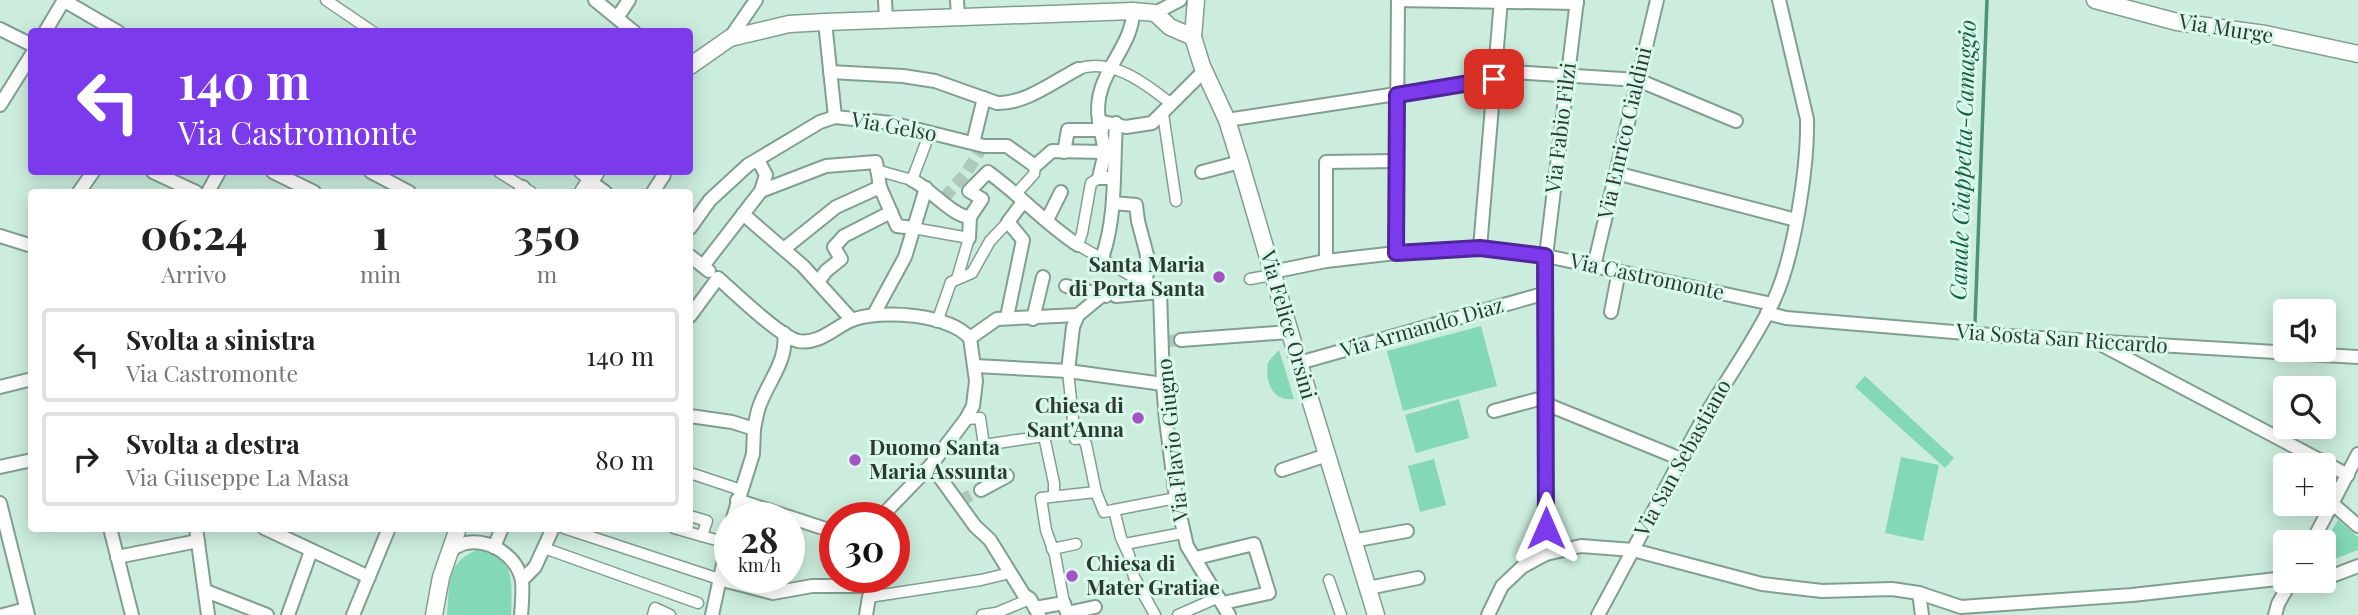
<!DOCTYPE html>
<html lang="it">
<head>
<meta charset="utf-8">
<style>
  :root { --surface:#fff; --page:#f6f6f6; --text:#222; --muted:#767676; --line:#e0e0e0 }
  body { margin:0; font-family:"Playfair Display",serif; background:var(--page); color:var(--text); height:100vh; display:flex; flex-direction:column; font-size:26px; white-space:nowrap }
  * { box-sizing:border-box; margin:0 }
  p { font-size:23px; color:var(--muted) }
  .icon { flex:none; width:38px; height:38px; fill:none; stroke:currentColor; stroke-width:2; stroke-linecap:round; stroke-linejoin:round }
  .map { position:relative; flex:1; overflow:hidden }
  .side { position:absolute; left:28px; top:189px; width:665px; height:343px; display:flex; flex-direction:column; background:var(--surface); border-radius:7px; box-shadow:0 4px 18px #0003 }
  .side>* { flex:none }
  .guide { position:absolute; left:28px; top:28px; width:665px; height:147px; border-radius:7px; box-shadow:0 4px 18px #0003; background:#7c3aed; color:#fff; overflow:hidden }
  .controls { position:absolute; left:2273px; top:299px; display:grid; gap:14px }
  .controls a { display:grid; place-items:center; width:63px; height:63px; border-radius:7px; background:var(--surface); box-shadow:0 4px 18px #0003; font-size:35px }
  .speed { position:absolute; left:714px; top:502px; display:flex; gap:14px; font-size:35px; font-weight:700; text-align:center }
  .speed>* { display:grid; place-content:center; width:91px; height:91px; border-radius:50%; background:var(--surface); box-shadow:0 4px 18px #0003; line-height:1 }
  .speed small { font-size:18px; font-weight:400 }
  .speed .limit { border:10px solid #d22; background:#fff; color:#111 }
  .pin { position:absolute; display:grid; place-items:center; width:60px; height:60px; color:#fff; margin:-30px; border-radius:14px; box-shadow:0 4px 10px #0006 }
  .me { position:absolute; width:77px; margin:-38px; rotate:0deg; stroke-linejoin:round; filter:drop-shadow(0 0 5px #0008) }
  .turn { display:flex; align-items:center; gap:24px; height:147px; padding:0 35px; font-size:32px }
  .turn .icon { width:91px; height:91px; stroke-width:2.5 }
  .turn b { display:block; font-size:49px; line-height:60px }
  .eta { display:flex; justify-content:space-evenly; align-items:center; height:119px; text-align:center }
  .eta b { font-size:42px; font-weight:700; line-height:49px }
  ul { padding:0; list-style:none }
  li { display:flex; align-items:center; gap:21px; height:94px; margin:0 14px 10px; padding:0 21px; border:4px solid var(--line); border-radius:7px }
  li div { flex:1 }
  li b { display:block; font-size:26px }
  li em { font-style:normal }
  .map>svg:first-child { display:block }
</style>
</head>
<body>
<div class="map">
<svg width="2358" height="615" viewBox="0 0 2358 615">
  <rect width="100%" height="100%" fill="#cceddd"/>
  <g fill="#83d8b5">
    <path d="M1481 326 1497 386 1403 411 1387 351Z"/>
    <path d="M1279 350 1294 399C1271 402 1265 380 1268 362Z"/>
    <path d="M1865 376 1954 458 1945 468 1855 387Z"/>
    <path d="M1459 399 1469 438 1416 453 1405 415Z"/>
    <path d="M1901 457 1939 465 1923 541 1885 533Z"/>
    <path d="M1434 459 1446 505 1420 512 1408 466Z"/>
    <path d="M2338 520 2358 537V550L2324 563V544Z"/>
    <path d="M481 549C516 554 512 588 511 615H447C450 584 446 559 481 549Z"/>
  </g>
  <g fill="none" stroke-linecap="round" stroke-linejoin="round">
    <path stroke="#4c9377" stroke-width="3.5" d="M1975 322 1987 0"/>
    <g stroke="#acc9bb" stroke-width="12" stroke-dasharray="12 6" stroke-linecap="butt">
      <path d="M944 198 966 173 981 149"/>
      <path d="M1168 341 1181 340"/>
      <path d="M960 501 981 490"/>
    </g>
    <g stroke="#819f91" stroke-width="13">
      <g id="pedestrian">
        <path d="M326 0 373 32"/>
        <path d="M1078 69C1111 57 1145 83 1170 103"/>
        <path d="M1163 114 1176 201"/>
        <path d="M876 170 912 180 930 132"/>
        <path d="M499 172 531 192"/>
        <path d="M579 172 590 181"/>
        <path d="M1099 178 1091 183 1082 233 1078 245 1147 285"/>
        <path d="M1015 195 1034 174 1035 166"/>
        <path d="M913 228 969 238 957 279"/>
        <path d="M1250 279 1272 275"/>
        <path d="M937 322 951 282 972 273 990 241 1008 222"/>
        <path d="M1068 371 1075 439 1082 438 1086 444 1096 492 1104 512 1114 510 1121 538 1129 555 1134 577 1155 615"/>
        <path d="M966 419 980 418 984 445 1044 436 1054 483V495"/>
        <path d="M690 473 741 490"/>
        <path d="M1114 510 1176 498"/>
        <path d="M690 516 707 521 702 536 727 543"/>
        <path d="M564 528 719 579"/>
        <path d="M674 528 702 536"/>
        <path d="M1125 544 1183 533"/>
        <path d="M544 548 698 603"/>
        <path d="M1052 549 1076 544"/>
        <path d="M1329 580 1341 615"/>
        <path d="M869 597 981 580 1010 573"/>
        <path d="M1064 603 1055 555 1046 530 1041 498 1096 492"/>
        <path d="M653 615 655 608 670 615"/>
        <path d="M982 615 996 613 1030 599"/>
        <path d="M1178 615 1219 597"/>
      </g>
    </g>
    <g stroke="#819f91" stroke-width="16">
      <g id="minor">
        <path d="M63 0 118 32"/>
        <path d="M595 0 634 32"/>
        <path d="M885 0 886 20"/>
        <path d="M957 0 958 17"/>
        <path d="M1155 13 1180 0"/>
        <path d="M617 18 629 0"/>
        <path d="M825 22 835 117"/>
        <path d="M0 29 32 45"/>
        <path d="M45 32 64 0"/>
        <path d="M730 38 756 0"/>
        <path d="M1495 71 1638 80 1736 121"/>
        <path d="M830 72 903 76 935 81 997 103C1025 104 1053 82 1078 69"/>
        <path d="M0 105 32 54"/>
        <path d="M1227 120 1494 79"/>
        <path d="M1099 121C1091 75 1133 50 1133 11"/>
        <path d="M973 143 984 98"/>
        <path d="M1064 152 1068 130H1102"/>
        <path d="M153 172 196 192"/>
        <path d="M273 172 314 192"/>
        <path d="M371 172 409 192"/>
        <path d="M1202 172 1240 162"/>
        <path d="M1616 173 1796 220"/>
        <path d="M1113 178H1099L1105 152 1099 121 1126 127 1152 123 1204 71"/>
        <path d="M912 180C930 188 953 217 970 217"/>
        <path d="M590 181 605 192"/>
        <path d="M761 191 826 166 876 162 880 187 897 226 913 228"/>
        <path d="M79 192 93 172"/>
        <path d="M208 192 219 172"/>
        <path d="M520 192 523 187"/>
        <path d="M653 192 664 175"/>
        <path d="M1113 203 1136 205 1138 221 1147 255 1146 293"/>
        <path d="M743 214 803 266 852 320"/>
        <path d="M1047 220 1061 192"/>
        <path d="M690 228 710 200 748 165 820 122 835 117 891 123 984 146H1007L1035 166 1052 151 1105 152"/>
        <path d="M0 236 32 246"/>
        <path d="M969 238 970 217 982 199 969 191 988 172C1020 195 1046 224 1078 245"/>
        <path d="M785 248 836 207 880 187"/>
        <path d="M1480 248 1501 0"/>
        <path d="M1396 253 1398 0 1577 3"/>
        <path d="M690 256 709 271"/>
        <path d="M1102 258C1117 216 1113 167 1116 123"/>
        <path d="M1326 261V162L1397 161"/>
        <path d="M703 266 761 191 766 175 758 160"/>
        <path d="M1594 266 1657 0"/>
        <path d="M1272 272 1326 261 1396 253 1480 248 1546 256 1772 304"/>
        <path d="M818 282 826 271 841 259 834 247 844 236 891 212"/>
        <path d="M1066 286 1106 296"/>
        <path d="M1116 296 1160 292 1163 384 1166 420 1176 498 1187 546 1229 615"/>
        <path d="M1611 312 1619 271"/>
        <path d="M1767 313 1786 318 1990 335 2358 357"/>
        <path d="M874 314 905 257 926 188"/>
        <path d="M690 316 718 278C735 293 779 336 798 341 819 345 835 327 852 320 881 309 949 314 970 338"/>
        <path d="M1007 317 1023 240 1008 222 1023 202"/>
        <path d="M1033 319 1043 277"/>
        <path d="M970 338 997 319 1078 315"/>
        <path d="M1181 340 1290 332"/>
        <path d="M2100 344 2348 475"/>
        <path d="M1299 363 1546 293"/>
        <path d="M975 366 1068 371 1163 384"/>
        <path d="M1068 371 1073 327 1078 315 1101 296"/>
        <path d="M0 387 32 379"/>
        <path d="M1546 404 1681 459"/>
        <path d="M1494 411 1546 397"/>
        <path d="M690 416 732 422 754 429C756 420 757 410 761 402 770 379 788 359 784 333"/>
        <path d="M931 465 975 526 990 540 1024 595 1030 599 1039 615"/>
        <path d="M0 467 32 460"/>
        <path d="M1282 470 1327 455"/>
        <path d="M981 490 1007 476"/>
        <path d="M737 500 829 530 835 529"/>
        <path d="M0 503 28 615"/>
        <path d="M2333 504 2358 526"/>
        <path d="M733 518 753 454 754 429"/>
        <path d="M880 518 931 465 966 419 973 406 976 381 970 338"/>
        <path d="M110 528 132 615"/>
        <path d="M196 528 208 615"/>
        <path d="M264 528 369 577"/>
        <path d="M1352 541 1407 531"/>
        <path d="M2312 542 2358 454"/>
        <path d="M494 547 502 528"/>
        <path d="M450 550C455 548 461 544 466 543 491 539 517 556 522 581 523 592 522 604 521 615"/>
        <path d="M1546 554V256L1577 0"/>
        <path d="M117 557 198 541"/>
        <path d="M1196 558 1254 544 1269 593 1223 603"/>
        <path d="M719 579 773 593 812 586H867L879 584V578"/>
        <path d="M2324 579 2358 566"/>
        <path d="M522 580 535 567 553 528"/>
        <path d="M1368 588 1418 578"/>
        <path d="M206 591 267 615"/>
        <path d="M1919 593 1922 615"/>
        <path d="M1035 608 1064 603 1067 613 1095 607"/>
        <path d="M3 615 26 609"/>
        <path d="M288 615 311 551"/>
        <path d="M353 615 389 528"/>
        <path d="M712 615 730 532"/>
        <path d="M866 615 869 597 879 584"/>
        <path d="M1488 615 1502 586 1522 567 1546 554 1581 546 1633 550 1762 584 1822 591 1892 589 1919 593 1961 607 2132 595 2286 578"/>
        <path d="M1598 615C1632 553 1664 490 1698 428 1722 385 1753 345 1774 300 1794 257 1808 167 1807 119L1779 0"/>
        <path d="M2275 615 2278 604 2291 581"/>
      </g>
    </g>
    <g stroke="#819f91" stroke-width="19">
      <g id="tertiary">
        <path d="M1196 0 1193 37 1202 66 1227 120 1240 162 1299 363 1376 615"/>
        <path d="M2095 0 2177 22 2265 34 2358 54"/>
        <path d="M690 66 730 38 789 24 825 22 1133 11 1155 13 1170 27 1193 37"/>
        <path d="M583 192 596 172"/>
        <path d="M434 615 441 577 458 528"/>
      </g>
    </g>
    <use href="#pedestrian" stroke="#fff" stroke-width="10"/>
    <use href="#minor" stroke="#fff" stroke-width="12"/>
    <use href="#tertiary" stroke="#fff" stroke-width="16"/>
  </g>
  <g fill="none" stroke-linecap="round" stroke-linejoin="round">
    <g stroke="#51269a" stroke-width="18">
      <path id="route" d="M1494 79 1397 95 1396 253 1480 248 1545 256 1546 528"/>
    </g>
    <use href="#route" stroke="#7c3aed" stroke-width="12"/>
  </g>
  <g fill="#a453c4" stroke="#d9faeb" stroke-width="2.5">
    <circle cx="1219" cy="277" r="7"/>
    <circle cx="1138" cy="418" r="7"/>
    <circle cx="855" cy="460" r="7"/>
    <circle cx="1072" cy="576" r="7"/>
  </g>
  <g text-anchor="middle" stroke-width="6" stroke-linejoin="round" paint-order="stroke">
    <g font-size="21" fill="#2d3a34" stroke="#d9faeb">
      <text transform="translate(2226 29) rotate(9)" y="7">Via Murge</text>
      <text transform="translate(894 127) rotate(10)" y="7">Via Gelso</text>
      <text transform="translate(1561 128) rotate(-83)" y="7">Via Fabio Filzi</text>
      <text transform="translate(1625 133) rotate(-77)" y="7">Via Enrico Cialdini</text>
      <text transform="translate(1647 277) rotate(12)" y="7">Via Castromonte</text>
      <text transform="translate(1288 325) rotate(74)" y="7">Via Felice Orsini</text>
      <text transform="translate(1422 328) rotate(-16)" y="7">Via Armando Diaz</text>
      <text transform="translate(2062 339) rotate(4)" y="7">Via Sosta San Riccardo</text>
      <text transform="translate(1173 440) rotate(-96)" y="7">Via Flavio Giugno</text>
      <text transform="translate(1683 458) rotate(-61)" y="7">Via San Sebastiano</text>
    </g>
    <g font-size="21" font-weight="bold" fill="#2d3a34" stroke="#d9faeb" text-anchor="end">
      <text x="1205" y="272">Santa Maria<tspan x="1205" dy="24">di Porta Santa</tspan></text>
      <text x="1124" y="413">Chiesa di<tspan x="1124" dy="24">Sant'Anna</tspan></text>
      <text x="869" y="455" text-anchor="start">Duomo Santa<tspan x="869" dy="24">Maria Assunta</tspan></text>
      <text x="1086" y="571" text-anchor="start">Chiesa di<tspan x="1086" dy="24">Mater Gratiae</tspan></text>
    </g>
    <g font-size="23" font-style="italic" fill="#186148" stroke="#d9faeb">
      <text transform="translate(1963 160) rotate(-88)" y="8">Canale Ciappetta-Camaggio</text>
    </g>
  </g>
</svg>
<div class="controls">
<a><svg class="icon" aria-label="sound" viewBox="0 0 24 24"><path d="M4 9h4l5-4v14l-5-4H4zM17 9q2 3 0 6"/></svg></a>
<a><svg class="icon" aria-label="search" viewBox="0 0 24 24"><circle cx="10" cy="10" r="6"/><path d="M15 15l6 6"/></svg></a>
<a>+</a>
<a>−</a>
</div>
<div class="speed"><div>28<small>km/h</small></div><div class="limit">30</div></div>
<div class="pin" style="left:1494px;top:79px;background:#d93025"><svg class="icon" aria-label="arrive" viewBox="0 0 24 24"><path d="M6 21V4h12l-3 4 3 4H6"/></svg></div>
<svg class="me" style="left:1546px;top:528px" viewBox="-20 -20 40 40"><path d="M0-17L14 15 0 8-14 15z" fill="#7c3aed" stroke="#fff" stroke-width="4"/></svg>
<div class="guide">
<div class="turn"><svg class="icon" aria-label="left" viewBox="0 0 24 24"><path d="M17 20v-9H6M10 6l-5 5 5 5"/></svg><div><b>140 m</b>Via Castromonte</div></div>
</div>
<section class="side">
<div class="eta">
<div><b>06:24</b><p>Arrivo</p></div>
<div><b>1</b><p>min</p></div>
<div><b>350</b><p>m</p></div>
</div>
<ul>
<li><svg class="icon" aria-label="left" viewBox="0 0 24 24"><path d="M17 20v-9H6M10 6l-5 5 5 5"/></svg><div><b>Svolta a sinistra</b><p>Via Castromonte</p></div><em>140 m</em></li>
<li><svg class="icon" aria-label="right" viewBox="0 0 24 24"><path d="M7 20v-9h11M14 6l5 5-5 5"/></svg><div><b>Svolta a destra</b><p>Via Giuseppe La Masa</p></div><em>80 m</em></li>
</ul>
</section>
</div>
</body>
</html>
